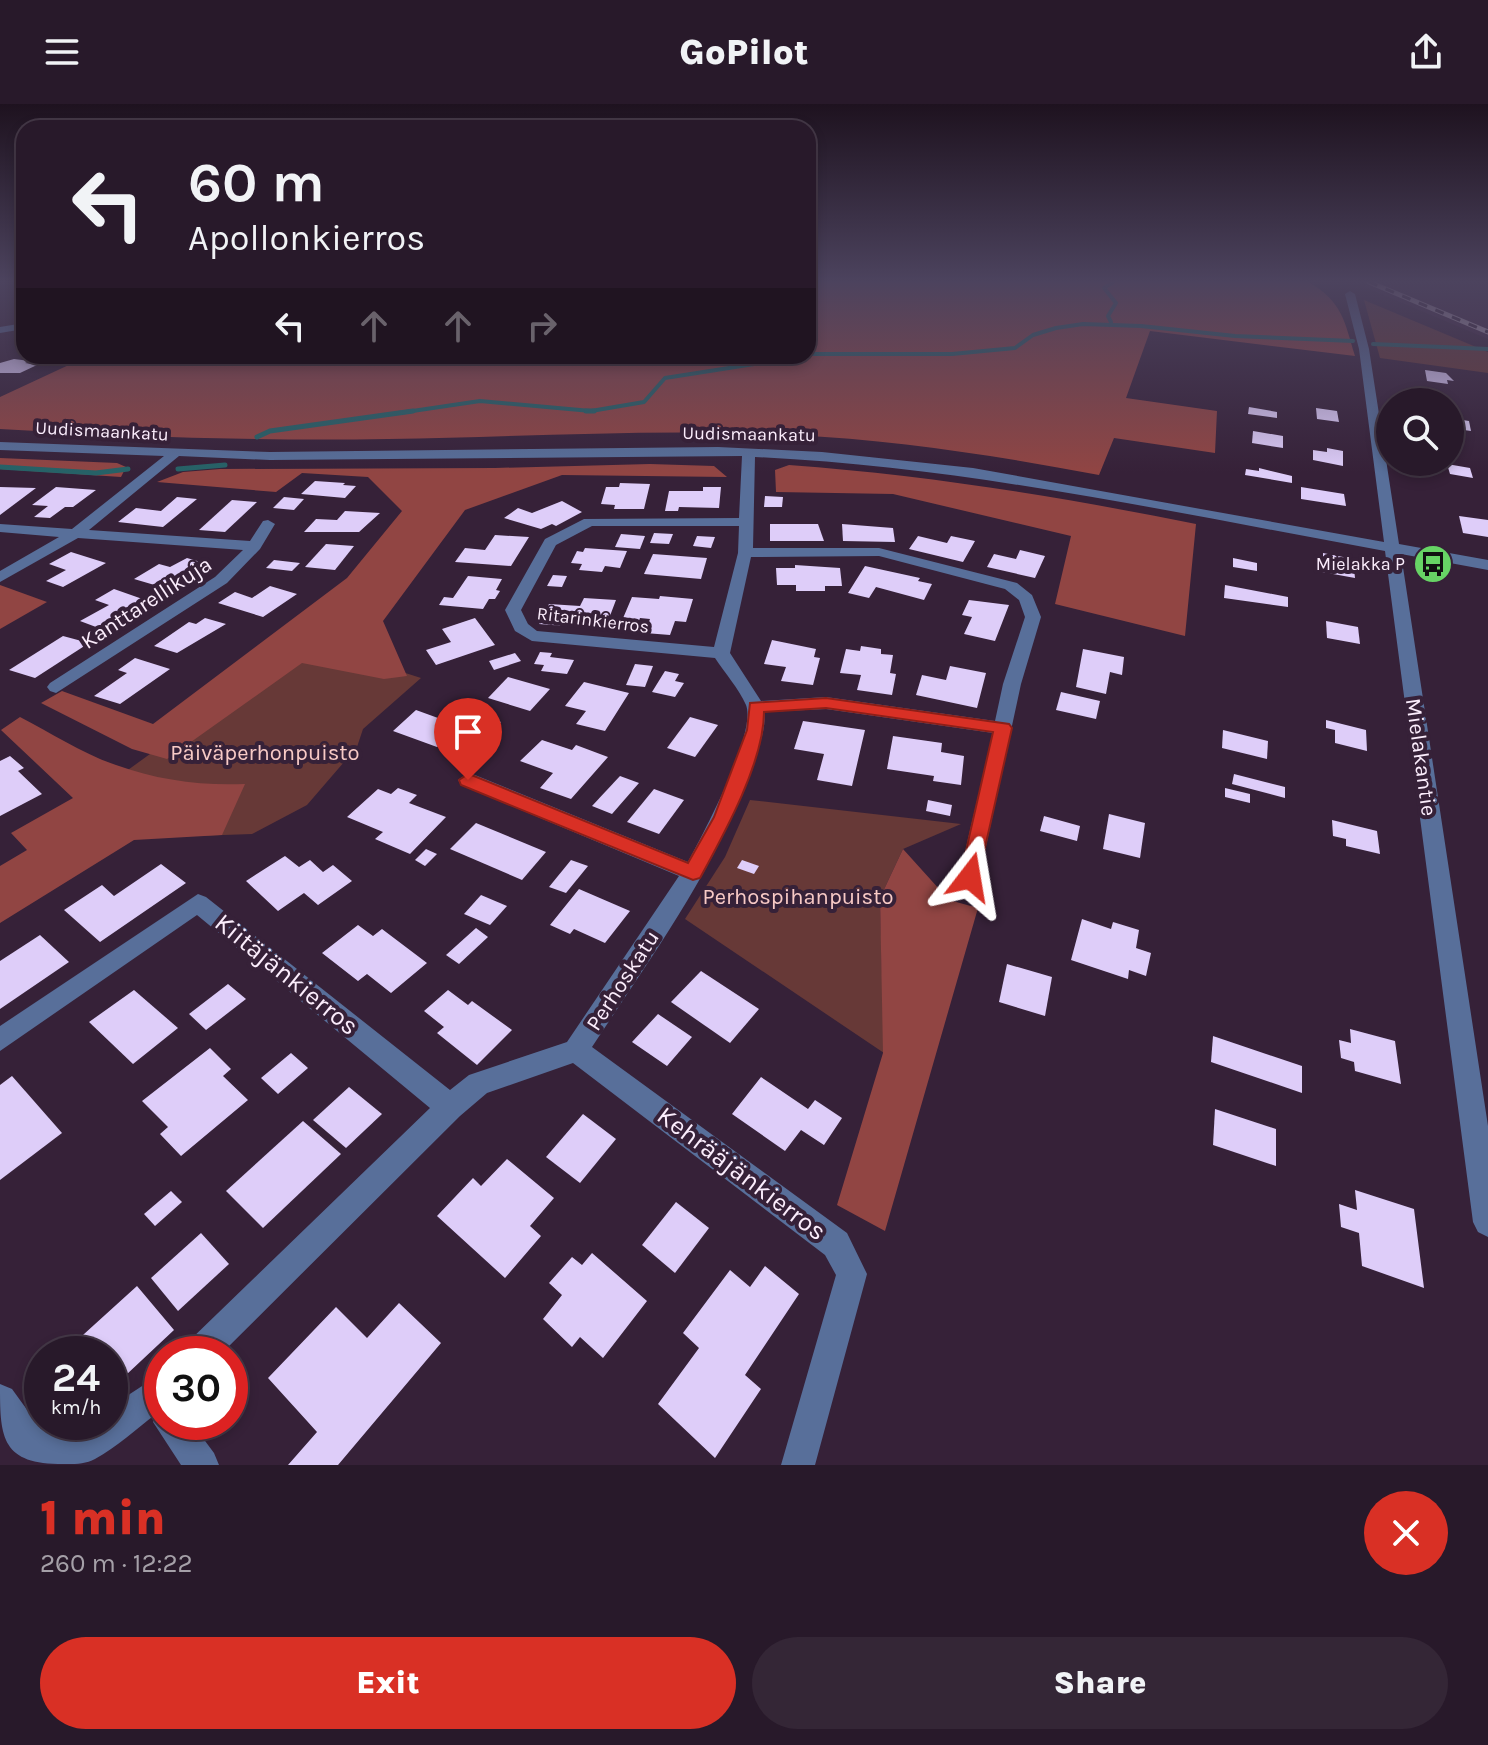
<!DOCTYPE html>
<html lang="en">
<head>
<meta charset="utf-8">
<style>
  :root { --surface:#28192a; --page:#342636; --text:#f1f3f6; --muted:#a5a0a8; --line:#443847; --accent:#d93025 }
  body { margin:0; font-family:Karla,sans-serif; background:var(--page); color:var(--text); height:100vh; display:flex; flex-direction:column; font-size:30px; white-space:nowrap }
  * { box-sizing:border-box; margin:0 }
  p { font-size:26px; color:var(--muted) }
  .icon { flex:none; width:44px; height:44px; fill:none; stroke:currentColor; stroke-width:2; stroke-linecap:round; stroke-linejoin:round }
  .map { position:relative; height:1361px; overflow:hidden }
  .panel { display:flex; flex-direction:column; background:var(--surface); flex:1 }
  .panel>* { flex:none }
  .guide { position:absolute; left:16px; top:16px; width:800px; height:244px; border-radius:24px; box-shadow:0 4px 12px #0003,0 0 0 2px var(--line); background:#28192a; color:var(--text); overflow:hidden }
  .tools { position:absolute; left:1376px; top:284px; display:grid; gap:16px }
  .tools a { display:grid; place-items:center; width:88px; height:88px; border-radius:50%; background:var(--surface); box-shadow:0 4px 12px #0003,0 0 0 2px var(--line); font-size:40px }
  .speed { position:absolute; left:24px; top:1232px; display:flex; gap:16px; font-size:40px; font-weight:700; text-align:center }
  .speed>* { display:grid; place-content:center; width:104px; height:104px; border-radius:50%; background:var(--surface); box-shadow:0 4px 12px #0003,0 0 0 2px var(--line); line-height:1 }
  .speed small { font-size:20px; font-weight:400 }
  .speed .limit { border:12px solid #d22; background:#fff; color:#111 }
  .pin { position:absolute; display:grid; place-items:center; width:68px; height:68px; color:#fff; margin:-82px -34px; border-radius:50% 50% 50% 0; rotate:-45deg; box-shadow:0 0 8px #0007 }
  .pin .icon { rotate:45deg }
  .me { position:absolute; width:88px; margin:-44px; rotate:14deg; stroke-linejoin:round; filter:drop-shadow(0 0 6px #0008) }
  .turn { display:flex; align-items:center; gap:28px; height:168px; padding:0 40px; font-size:36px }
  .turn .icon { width:104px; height:104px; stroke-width:2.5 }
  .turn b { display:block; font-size:56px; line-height:68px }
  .lanes { display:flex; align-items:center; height:76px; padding:0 40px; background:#0003; justify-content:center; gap:40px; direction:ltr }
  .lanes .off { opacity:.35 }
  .round { display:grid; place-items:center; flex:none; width:84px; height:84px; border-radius:42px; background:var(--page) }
  .headline { display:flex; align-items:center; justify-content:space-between; height:136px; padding:0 40px }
  h1 { font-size:48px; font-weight:800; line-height:60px; color:var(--accent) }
  .primary-button { display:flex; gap:16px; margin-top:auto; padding:16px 40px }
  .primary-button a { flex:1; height:92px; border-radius:48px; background:var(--accent); color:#fff; font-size:32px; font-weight:800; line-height:92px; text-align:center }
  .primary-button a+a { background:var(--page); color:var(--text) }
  header { display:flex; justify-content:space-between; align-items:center; height:104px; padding:0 40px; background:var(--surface); font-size:36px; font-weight:800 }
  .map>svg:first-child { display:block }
</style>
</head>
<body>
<header><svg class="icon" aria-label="menu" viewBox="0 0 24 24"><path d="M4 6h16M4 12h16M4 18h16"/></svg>GoPilot<svg class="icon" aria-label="share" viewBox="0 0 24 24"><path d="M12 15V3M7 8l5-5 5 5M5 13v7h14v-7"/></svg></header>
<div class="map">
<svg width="1488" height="1361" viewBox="0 0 1488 1361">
  <rect width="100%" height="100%" fill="#362138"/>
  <path fill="#402643" d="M1353 178H1488V235L1376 188Z"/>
  <g fill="#673937">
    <path d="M1364 196 1488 248V269L1380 254Z"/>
    <path d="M306 537 421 574 363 625 357 643 307 701 252 730 138 734 121 671Z"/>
    <path d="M750 696 961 720 903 745 880 794 884 949 685 815 725 753Z"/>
  </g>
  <g fill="#914543">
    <path d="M808 178H1309C1343 199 1344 216 1355 252L1150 227 1126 294 1217 307 1215 349 1114 334 1099 371C998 352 896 336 793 331 658 324 523 333 388 335 259 337 129 333 0 325V293L73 259H103L125 252H808Z"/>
    <path d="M0 354 117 359 126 363 121 373 0 365Z"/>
    <path d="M650 360 714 362 727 373 562 371 465 406 383 517 407 572 384 575 302 559 167 655 132 645 41 599 62 587 153 620 347 474 402 407 368 373 302 369 276 388 157 378 183 368 220 365 495 364Z"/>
    <path d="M789 361C927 371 1061 393 1196 420L1185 532 1055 500 1071 432 893 390 776 388 775 366Z"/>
    <path d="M0 481 47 498 0 525Z"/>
    <path d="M20 613C51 629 83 650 116 661 157 676 202 682 245 680L222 731 134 736 0 819V762L27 746 11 729 73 694 1 626Z"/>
    <path d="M903 745 949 796 978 804 885 1127 837 1101 883 949 880 794Z"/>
  </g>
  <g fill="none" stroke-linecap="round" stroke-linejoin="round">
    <g stroke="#266267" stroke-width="4">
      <path d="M1111 218 1108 212 1116 199 1104 184 1113 178"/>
      <path d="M1373 240 1488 245"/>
      <path d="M808 250H952L1015 244 1033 231 1056 224 1083 220 1141 222 1235 232 1353 237"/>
      <path d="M399 309 480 297 591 307 644 298 665 274 805 252"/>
    </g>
    <g stroke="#266267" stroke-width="5">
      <path d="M586 307H594"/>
      <path d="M257 333 270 327 413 307"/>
      <path d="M0 363 96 369 128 365"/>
      <path d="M178 365 225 361"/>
    </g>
  </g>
  <g fill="#decdf9">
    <path d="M14 255 30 257 25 259 37 261 20 269H0V259Z"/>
    <path d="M1425 266 1446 269 1454 277 1447 276 1448 280 1427 277Z"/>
    <path d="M1249 303 1277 308V314L1248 310Z"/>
    <path d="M1316 304 1337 307 1339 318 1317 315Z"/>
    <path d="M1450 314 1469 317 1471 327 1450 324Z"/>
    <path d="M1253 327 1283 332V344L1252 339Z"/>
    <path d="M1327 344 1343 347V362L1313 356V346L1327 348Z"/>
    <path d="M1447 360 1470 364 1473 374 1450 370Z"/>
    <path d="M1259 364 1292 372V379L1245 371 1246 365 1259 367Z"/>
    <path d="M315 377 345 379 343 381 356 382 345 394 301 390Z"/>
    <path d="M620 379 650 380 644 405H614L615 401 601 400 606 383H619Z"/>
    <path d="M0 383 36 384 0 411Z"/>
    <path d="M56 383 96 386 73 403H65L50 414 34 413 48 402 32 401Z"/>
    <path d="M703 383H721L719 404 679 403 678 407H665L669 387H703Z"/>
    <path d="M1301 383 1344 390 1346 402 1301 395Z"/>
    <path d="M765 392 783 393 782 403H764Z"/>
    <path d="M177 393 197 395 163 423 118 418 136 404 161 407Z"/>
    <path d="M284 393 304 395 294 406 273 404Z"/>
    <path d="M232 396 257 398 225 428 199 426Z"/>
    <path d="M562 397 582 408 556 422 552 420 541 425 504 414 518 404 532 409Z"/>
    <path d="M345 407 380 409 359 428H304L316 415 337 416Z"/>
    <path d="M1459 412 1488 416V433L1463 429Z"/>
    <path d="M770 420H818L824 437H770Z"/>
    <path d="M842 420 893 424 895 438 843 437Z"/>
    <path d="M654 429 673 430 669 440 650 439Z"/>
    <path d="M621 430 645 432 640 445 615 443Z"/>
    <path d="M495 431 529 433 511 462 455 458 465 444 485 446Z"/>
    <path d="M697 432 715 433 711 444 693 442Z"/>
    <path d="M918 432 947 439 951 432 975 437 963 458 909 445Z"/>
    <path d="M326 440 354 442 335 466 305 463Z"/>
    <path d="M585 444 627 447 620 464 605 462 602 468 579 466 582 460 571 459 577 447 583 448Z"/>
    <path d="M1020 446 1045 452 1035 474 987 463 994 450 1016 455Z"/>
    <path d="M71 448 106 459 63 483 46 477 66 466 49 460Z"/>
    <path d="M1323 449 1353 455 1355 474 1322 468V460L1316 459V454L1323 456Z"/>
    <path d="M653 450 707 454 701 475 644 470Z"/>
    <path d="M187 454 214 462 175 487 134 475 159 460 170 463Z"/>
    <path d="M1233 454 1257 459V467L1233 463Z"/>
    <path d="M274 456 300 459 292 467 266 464Z"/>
    <path d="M795 461 840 464 842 482H825V487H796V481H777L776 464H795Z"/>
    <path d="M865 462 920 474 918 477 932 480 924 496 876 483 869 494 848 489Z"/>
    <path d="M553 471 567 472 562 483 547 482Z"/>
    <path d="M468 472 502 475 496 486 500 487 495 495H489L483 505 439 501 444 493 453 494Z"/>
    <path d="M1225 481 1288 493V503L1224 494Z"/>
    <path d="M270 482 297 490 263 513 218 499 235 488 252 494Z"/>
    <path d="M114 485 151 498 104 526 80 517 109 501 95 496Z"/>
    <path d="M660 492 693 495 686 518 675 517 670 531 645 529 650 515 640 514 635 528 618 526 632 493 659 495Z"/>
    <path d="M584 494 616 496 605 525 539 520 549 500 580 502Z"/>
    <path d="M969 496 1009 501 995 537 964 530 972 513 962 511Z"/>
    <path d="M205 514 226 520 177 549 154 542 189 518 196 520Z"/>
    <path d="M475 514 495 541 436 561 426 546 451 538 442 525Z"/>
    <path d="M1326 517 1358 523 1360 540 1327 534Z"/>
    <path d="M63 532 89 539 35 574 9 566Z"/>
    <path d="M772 536 816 545 814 553 820 554 813 581 781 577 786 563 764 560Z"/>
    <path d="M861 542 881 545V550L893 551 890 569 896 570 892 591 857 586 861 571 840 569 846 545 860 547Z"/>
    <path d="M1083 545 1124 553 1122 571 1110 568 1106 590 1076 583Z"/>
    <path d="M540 548 552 549 550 553 574 556 567 570 541 567 544 561 534 560Z"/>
    <path d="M515 549 521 557 494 566 489 557Z"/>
    <path d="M135 554 170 565 120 600 94 592 127 569 118 566Z"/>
    <path d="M635 560 653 562 645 583 626 581Z"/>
    <path d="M950 562 986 569 977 604 916 591 922 571 946 576Z"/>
    <path d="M665 567 679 570 675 577 684 579 675 593 652 588Z"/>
    <path d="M508 573 550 585 530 607 488 594Z"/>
    <path d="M584 578 629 589 605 627 576 620 586 607 565 602Z"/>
    <path d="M1061 588 1100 597 1096 615 1056 606Z"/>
    <path d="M416 606 438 614 445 608 465 615 477 610 501 618 480 639 452 629 437 643 393 627Z"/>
    <path d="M690 613 718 621 695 653 667 644Z"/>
    <path d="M1326 616 1366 626 1367 647 1335 639V626L1326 624Z"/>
    <path d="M803 617 865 626 852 682 817 676 824 650 794 645Z"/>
    <path d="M1223 626 1268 637 1267 655 1222 644Z"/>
    <path d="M893 632 942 639 941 648 964 652 961 681 933 677 934 672 887 665Z"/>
    <path d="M542 636 572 646 576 641 608 653 571 695 540 684 553 669 520 657Z"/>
    <path d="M10 652 24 664 18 667 42 690 0 712V657Z"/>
    <path d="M1234 670 1285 683V694L1232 680Z"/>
    <path d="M620 672 639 679 612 710 592 702Z"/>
    <path d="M398 684 417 691 409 699 446 713 410 750 375 735 383 728 347 713 378 685 391 690Z"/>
    <path d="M1225 684 1250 690V699L1225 693Z"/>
    <path d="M654 685 684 696 659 730 627 718Z"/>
    <path d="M928 696 952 701 950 712 926 707Z"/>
    <path d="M1109 710 1145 719 1140 754 1103 745Z"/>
    <path d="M1044 712 1080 722 1077 737 1040 727Z"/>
    <path d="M1332 716 1377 727 1380 750 1346 742V735L1333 732Z"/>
    <path d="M476 719 546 748 522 776 450 745Z"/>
    <path d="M426 745 437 750 425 762 415 756Z"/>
    <path d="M285 752 299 763 310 756 323 768 333 761 352 777 318 801 304 789 278 807 246 777Z"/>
    <path d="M571 756 588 762 566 789 549 783Z"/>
    <path d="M742 756 759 762 754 770 737 764Z"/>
    <path d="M161 760 186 779 100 838 64 806 102 781 114 792Z"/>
    <path d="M579 785 630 807 605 839 574 825 570 830 550 821Z"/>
    <path d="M481 791 507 802 490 821 464 810Z"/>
    <path d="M1082 815 1111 825 1113 818 1139 826 1136 844 1151 849 1146 872 1129 866 1128 875 1071 856Z"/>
    <path d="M358 821 373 832 382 825 427 859 391 889 367 870 358 877 322 849Z"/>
    <path d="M476 824 488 833 459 860 446 851Z"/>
    <path d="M40 831 69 858 0 905V857Z"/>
    <path d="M1007 860 1052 873 1045 912 999 898Z"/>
    <path d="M701 867 759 905 730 939 671 898Z"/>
    <path d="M228 880 246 895 206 926 189 910Z"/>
    <path d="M134 886 178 924 133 960 89 918Z"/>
    <path d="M448 886 468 901 472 897 512 926 477 961 437 929 444 923 424 907Z"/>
    <path d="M658 910 692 933 667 962 632 938Z"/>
    <path d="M1350 925 1395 937 1401 980 1355 967 1354 958 1341 954 1339 936 1351 939Z"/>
    <path d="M1213 932 1302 962V989L1211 958Z"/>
    <path d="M210 944 231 965 223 972 248 996 181 1052 160 1030 168 1023 142 997Z"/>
    <path d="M291 949 308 964 278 990 261 974Z"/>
    <path d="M12 972 62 1029 0 1076V981Z"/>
    <path d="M761 973 808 1005 815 996 842 1014 824 1041 801 1026 785 1047 732 1010Z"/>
    <path d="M349 983 382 1010 346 1044 313 1016Z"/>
    <path d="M1215 1005 1276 1025V1062L1213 1041Z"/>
    <path d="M583 1010 616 1035 580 1079 546 1053Z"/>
    <path d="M303 1017 341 1050 263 1124 226 1087Z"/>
    <path d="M507 1055 554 1094 530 1122 541 1132 505 1174 437 1112 473 1074 481 1082Z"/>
    <path d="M1355 1086 1414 1105 1424 1184 1362 1162 1359 1129 1341 1123 1339 1100 1357 1106Z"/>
    <path d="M171 1087 182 1098 155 1122 144 1110Z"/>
    <path d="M676 1098 709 1124 675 1169 642 1141Z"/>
    <path d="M201 1129 229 1160 178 1207 151 1174Z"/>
    <path d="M592 1149 647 1197 603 1254 580 1233 572 1243 543 1215 562 1191 549 1179 572 1153 582 1161Z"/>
    <path d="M765 1162 799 1190 745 1271 761 1285 715 1354 658 1300 699 1244 683 1229 730 1166 750 1183Z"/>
    <path d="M137 1182 174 1226 110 1286V1250H62Z"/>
    <path d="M399 1199 441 1239 338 1361H288L317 1328 268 1274 336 1203 367 1234Z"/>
  </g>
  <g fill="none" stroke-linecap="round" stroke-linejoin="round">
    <g fill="#586f9a" fill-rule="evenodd">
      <path d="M1350 187 1355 190 1369 245 1399 440 1488 456V466L1401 450 1488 1022V1133L1478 1128 1473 1118 1385 447C1176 409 968 363 755 353L753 444H879L1017 479 1032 491 1041 513 1021 580 978 779 970 781 962 779 959 773 993 629 826 605 765 608C765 632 756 651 748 673 712 771 649 856 592 943L847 1129 867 1170 815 1361H781L836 1171 825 1151 573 959 487 989 460 1012 221 1250H182L187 1239 430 1004 197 811 0 947V922L198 790 206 793 450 986 469 971 567 938 679 772 461 681 458 676 468 669 475 671 688 758C703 730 757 629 746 601 739 585 725 569 715 554L532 537 515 527 505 506 545 435 584 415 739 414 742 352 270 356 179 352 89 426 250 437 263 417 268 416 275 420 260 445 227 479 56 589 50 587 47 583 50 579 215 473 243 446 78 434 0 478V467L59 433 0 428V420L72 425 164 352 0 346V338L270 348 718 343 822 348 973 364 1384 438 1359 245 1345 190ZM592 422H739L738 449 714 543 537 527 528 520 521 506 556 441ZM879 452 1005 485 1019 496 1025 513 1003 580 995 617 826 593 761 597 730 549 751 453Z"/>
      <path d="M24 219V225L0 229V223Z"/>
      <path d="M162 1269V1318H191L214 1349 219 1361H181L153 1318 156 1310C136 1325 117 1343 95 1355 84 1361 71 1360 58 1360 0 1359 0 1330 0 1280L12 1285 41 1325 78 1326 89 1318H110V1303Z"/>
    </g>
    <g stroke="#bfafc0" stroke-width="5">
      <path id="rail" d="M1369 178 1488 228"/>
    </g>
    <use href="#rail" stroke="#362138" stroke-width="3" stroke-dasharray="9" stroke-linecap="butt"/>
  </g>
  <linearGradient id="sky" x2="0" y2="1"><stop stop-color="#1e121f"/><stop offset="0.48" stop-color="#4c435e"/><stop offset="1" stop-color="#4c435e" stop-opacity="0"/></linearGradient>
  <rect width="1488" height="369" fill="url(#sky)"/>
  <path fill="#d93025" stroke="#8d1f18" stroke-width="2" d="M826 594 1009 620 1012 624 977 779H963L960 773 993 628 826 604 764 608C764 658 724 730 700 774L693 776 461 681 459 676 468 670 474 672 688 759 714 713 747 626 750 599Z"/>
  <defs>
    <g id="bus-disc" transform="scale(2)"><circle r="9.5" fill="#67d465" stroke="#362138"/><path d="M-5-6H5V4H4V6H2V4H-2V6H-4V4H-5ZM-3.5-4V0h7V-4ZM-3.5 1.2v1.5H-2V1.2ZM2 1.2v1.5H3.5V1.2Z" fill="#111"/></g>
  </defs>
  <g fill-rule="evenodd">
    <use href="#bus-disc" x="1433" y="460"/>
  </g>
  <g text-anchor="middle" stroke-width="8" stroke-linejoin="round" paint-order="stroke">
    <g font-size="18" fill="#fbedfc" stroke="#362138">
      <text transform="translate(102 327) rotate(3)" y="6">Uudismaankatu</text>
      <text transform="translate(749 330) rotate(1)" y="6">Uudismaankatu</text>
      <text transform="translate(593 516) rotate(7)" y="6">Ritarinkierros</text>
    </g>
    <g font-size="18" fill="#fbedfc" stroke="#362138" text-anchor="end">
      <text x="1405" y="466">Mielakka P</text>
    </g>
    <g font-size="22" fill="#fbedfc" stroke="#362138">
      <text transform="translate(146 498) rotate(-33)" y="8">Kanttarellikuja</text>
      <text transform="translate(1422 653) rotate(82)" y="8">Mielakantie</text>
      <text transform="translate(622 876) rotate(-57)" y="8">Perhoskatu</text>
    </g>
    <g font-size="22" fill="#f8cac6" stroke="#362138">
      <text x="265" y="656">Päiväperhonpuisto</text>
      <text x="798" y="800">Perhospihanpuisto</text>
    </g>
    <g font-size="26" fill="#fbedfc" stroke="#362138">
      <text transform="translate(287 870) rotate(39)" y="9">Kiitäjänkierros</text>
      <text transform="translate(742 1069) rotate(37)" y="9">Kehrääjänkierros</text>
    </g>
  </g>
</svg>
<div class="tools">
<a><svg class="icon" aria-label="search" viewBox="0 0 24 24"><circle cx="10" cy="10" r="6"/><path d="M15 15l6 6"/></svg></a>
</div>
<div class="speed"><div>24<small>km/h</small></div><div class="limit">30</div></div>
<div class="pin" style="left:468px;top:676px;background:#d93025"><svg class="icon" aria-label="arrive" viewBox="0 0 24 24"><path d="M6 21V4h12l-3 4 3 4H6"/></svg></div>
<svg class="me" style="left:970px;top:773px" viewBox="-20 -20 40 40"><path d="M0-17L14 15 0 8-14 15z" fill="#d93025" stroke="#fff" stroke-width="4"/></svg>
<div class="guide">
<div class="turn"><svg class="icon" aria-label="left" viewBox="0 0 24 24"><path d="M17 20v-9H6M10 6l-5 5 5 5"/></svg><div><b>60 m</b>Apollonkierros</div></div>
<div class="lanes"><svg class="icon" aria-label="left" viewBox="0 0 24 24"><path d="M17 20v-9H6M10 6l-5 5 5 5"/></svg><svg class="icon off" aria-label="ahead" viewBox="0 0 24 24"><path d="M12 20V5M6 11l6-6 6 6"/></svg><svg class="icon off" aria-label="ahead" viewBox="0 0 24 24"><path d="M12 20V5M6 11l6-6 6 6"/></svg><svg class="icon off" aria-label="right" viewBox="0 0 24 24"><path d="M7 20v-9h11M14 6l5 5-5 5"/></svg></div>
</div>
</div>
<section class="panel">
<div class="headline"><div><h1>1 min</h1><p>260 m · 12:22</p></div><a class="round" style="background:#d93025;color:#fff"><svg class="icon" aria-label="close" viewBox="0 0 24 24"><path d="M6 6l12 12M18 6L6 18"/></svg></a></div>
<div class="primary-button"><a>Exit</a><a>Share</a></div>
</section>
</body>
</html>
